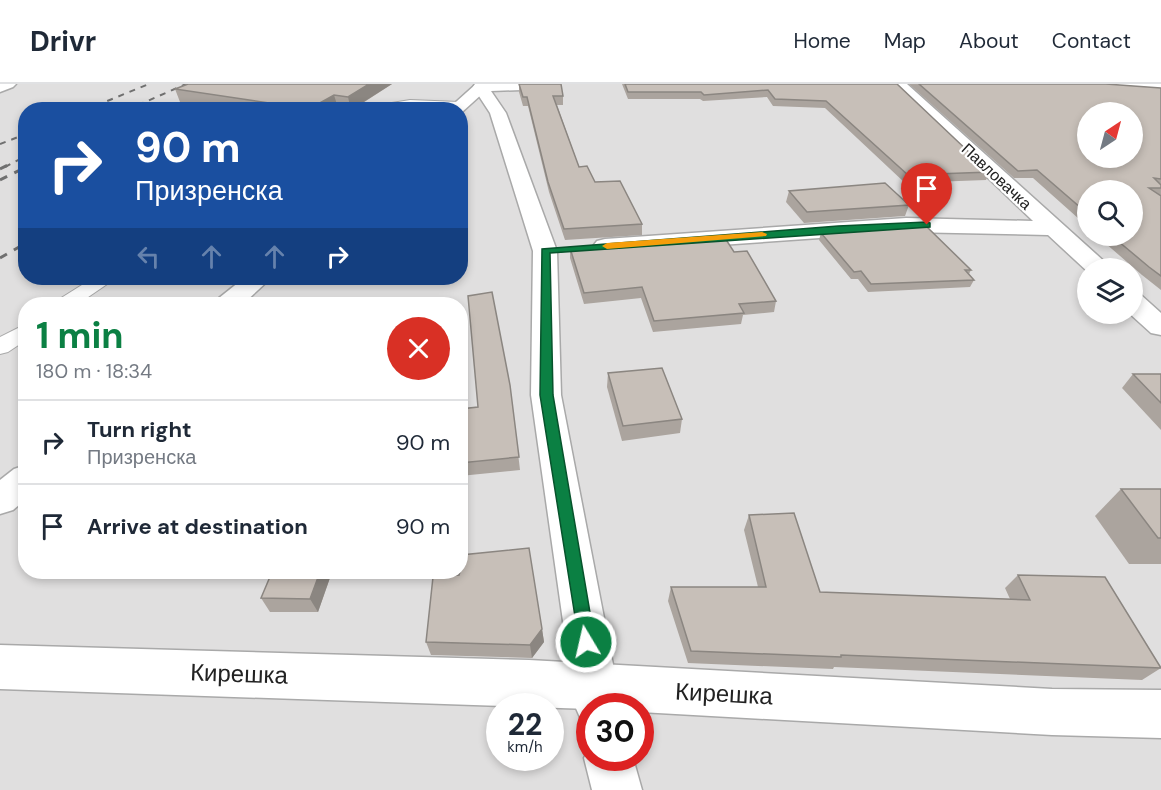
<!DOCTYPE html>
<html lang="en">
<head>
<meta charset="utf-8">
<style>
  :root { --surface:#fff; --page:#f6f6f7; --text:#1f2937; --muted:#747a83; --line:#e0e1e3; --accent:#0b8043 }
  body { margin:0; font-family:"DM Sans",sans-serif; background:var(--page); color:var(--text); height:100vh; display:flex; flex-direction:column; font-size:22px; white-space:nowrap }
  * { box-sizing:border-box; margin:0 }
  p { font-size:20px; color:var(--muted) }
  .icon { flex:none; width:33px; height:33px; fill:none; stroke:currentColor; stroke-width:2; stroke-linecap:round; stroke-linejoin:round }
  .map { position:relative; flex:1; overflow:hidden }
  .side { position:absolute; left:18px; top:213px; width:450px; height:282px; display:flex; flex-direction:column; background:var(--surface); border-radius:24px; box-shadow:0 3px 9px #0003 }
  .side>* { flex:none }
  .guide { position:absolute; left:18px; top:18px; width:450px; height:183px; border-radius:24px; box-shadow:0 3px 9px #0003; background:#1a4fa0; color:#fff; overflow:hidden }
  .needle { width:39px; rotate:36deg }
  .buttons { position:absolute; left:1077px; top:18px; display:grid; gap:12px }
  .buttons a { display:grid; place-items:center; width:66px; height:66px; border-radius:50%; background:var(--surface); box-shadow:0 3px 9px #0003; font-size:30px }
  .speed { position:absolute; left:486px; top:609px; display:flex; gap:12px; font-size:30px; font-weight:700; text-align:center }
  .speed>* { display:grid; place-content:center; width:78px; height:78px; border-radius:50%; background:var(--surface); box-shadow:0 3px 9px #0003; line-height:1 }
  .speed small { font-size:15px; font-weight:400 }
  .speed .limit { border:9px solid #d22; background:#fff; color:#111 }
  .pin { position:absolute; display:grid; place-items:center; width:51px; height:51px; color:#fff; margin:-62px -26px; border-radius:50% 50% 50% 0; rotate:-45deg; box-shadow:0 0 6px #0007 }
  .pin .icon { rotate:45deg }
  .me { position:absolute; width:66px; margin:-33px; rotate:351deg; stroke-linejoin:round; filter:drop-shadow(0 0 4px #0008) }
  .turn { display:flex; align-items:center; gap:21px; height:126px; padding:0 18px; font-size:27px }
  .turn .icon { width:78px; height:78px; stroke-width:2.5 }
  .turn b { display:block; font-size:42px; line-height:51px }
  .lanes { display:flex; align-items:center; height:57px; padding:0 18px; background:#0003; justify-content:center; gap:30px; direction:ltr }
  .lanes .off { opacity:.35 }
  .round { display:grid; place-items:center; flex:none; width:63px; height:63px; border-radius:32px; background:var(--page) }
  .head { display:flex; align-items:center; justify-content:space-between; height:102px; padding:0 18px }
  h1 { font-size:36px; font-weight:700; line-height:45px; color:var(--accent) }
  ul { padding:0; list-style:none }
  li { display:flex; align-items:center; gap:18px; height:84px; padding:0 18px; border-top:2px solid var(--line) }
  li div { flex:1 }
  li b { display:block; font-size:22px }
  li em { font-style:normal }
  header { display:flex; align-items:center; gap:36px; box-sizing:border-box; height:84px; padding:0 30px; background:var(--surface); border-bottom:2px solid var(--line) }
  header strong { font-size:28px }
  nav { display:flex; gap:33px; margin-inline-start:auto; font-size:21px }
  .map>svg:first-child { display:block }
</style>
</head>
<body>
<header>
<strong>Drivr</strong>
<nav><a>Home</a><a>Map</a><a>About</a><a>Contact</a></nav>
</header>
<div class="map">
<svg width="1161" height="706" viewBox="0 0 1161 706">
  <rect width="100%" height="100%" fill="#f2efe9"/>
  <path fill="#e0dfdf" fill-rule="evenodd" d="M0 0H1161V706H0ZM26 26H460V194H26ZM1088 28H1132V74H1088ZM1088 106H1132V152H1088ZM1088 184H1132V230H1088ZM26 220H460V488H26ZM500 622H550V674H500ZM590 622H640V674H590Z"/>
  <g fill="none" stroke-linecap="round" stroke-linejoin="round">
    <g stroke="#a9a9a9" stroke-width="2">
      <g id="service">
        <path d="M410 16 459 18 465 22 460 26 420 23 375 26 386 20Z"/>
        <path d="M93 194H116L78 220H55L58 216Z"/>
        <path d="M26 240V256L8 268 0 270V253Z"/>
      </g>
    </g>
    <g stroke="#a9a9a9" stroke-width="3">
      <g id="minor">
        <path d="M0 0H16L13 3 0 8Z"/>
        <path d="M475 0H557L549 5 491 7 506 29 557 167 561 311 621 622H590V642L582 638 575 622 531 311 533 167 490 29 473 3Z"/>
        <path d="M890 0H907L1106 179 1109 184H1088V188L1048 151 906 148 605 169 597 167 593 162 597 157 605 155 906 134 1033 137Z"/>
        <path d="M1095 0H1161V9L1103 5Z"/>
        <path d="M1132 209 1141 211 1161 229V251L1151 249 1130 230H1132Z"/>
        <path d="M590 662V674H633L642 706H592L584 674Z"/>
      </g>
    </g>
    <g stroke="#a9a9a9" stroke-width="3">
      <g id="tertiary">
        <path d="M476 0H493L461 29 460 26H447Z"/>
        <path d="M244 194H271L243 220H215L219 214Z"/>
        <path d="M26 381V415L13 426 0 430V396L14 385Z"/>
        <path d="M0 561 529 576 1052 605 1161 606V654L1052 651 640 628V622H590V625L0 605Z"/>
      </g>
    </g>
    <use href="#service" fill="#fff" fill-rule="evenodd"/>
    <use href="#minor" fill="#fff" fill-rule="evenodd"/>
    <use href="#tertiary" fill="#fff" fill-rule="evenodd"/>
    <g stroke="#707070" stroke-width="2" stroke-dasharray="6 6" stroke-linecap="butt">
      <path d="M85 26 149 0"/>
      <path d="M127 26 186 0"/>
      <path d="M0 60 26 50"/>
      <path d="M5 83 26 72"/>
    </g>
    <g stroke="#707070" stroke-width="3" stroke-dasharray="8 8" stroke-linecap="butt">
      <path d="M0 85 8 81"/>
      <path d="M0 96 26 83"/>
      <path d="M0 174 26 159"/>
    </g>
  </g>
  <g fill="#aba49e">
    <path d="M188 0H392L352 26 338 24 335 26H226L180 18 175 5Z"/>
    <path d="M519 0 563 12V21H557L579 83 595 98 642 140V151L565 156 549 108 528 22H523L519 8Z"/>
    <path d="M622 0H897L990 88 986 96 905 99 825 24 773 22 767 13 703 17 700 15H628Z"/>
    <path d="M909 0H1106L1161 4V206L1142 191 1097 152H1132L1088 106V143L1033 94H1014Z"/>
    <path d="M789 107 909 121 905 132 804 139 786 118Z"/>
    <path d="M821 149 971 186 969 190 974 196 970 203 868 208 858 195H851L819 156Z"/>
    <path d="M570 164 734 168 776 217 774 228 743 231 741 240 653 248 641 214 584 220 570 174Z"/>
    <path d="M608 289 682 335 680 349 622 357 607 303Z"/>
    <path d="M1133 290H1161V346L1122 304Z"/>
    <path d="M510 301 520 386 460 392V325L478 323Z"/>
    <path d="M1121 405H1161V480H1129L1095 432Z"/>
    <path d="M749 431 820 508 1010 515 1005 504 1018 491 1161 584 1142 596 834 583 833 585 688 579 668 517 671 503H758L744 446Z"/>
    <path d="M332 488 318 528H270L261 514Z"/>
    <path d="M542 545 544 558 532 574 431 571 426 558Z"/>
  </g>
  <g fill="#8b8681">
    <path d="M369 0H392L351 26 348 13Z"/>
    <path d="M334 11 338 24 335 26 309 25Z"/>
    <path d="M320 488H332L318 528 310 515Z"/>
    <path d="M542 545 544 558 532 574 530 561Z"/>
  </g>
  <g fill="#c7bfb8" stroke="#8b8681" stroke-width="1.5" fill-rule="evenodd">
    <path d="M188 0H369L348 13 334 11 309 25 175 5Z"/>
    <path d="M519 0H561L563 12H553L579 83 587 82 595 98 620 97 642 140 564 145 548 98 527 13H523Z"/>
    <path d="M625 0H897L990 88 908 91 826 17 775 15 768 6 704 11 701 8H628Z"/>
    <path d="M919 0H1106L1161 4V95L1154 94 1161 101V104H1149L1161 112V192L1149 183 1112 152H1132V106H1088V130L1037 86 1018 87ZM1088 28H1132V74H1088Z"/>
    <path d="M885 99 909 121 807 128 789 107Z"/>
    <path d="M909 143H927L971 186H965L974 196 871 200 861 187 854 188 821 149Z"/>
    <path d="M725 154 734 168 747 167 776 217 739 220 744 229 654 237 642 203 584 209 570 164Z"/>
    <path d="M492 208 510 301 519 373 460 379V325L478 323 468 212Z"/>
    <path d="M662 284 682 335 623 342 608 289Z"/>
    <path d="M1133 290H1161V319Z"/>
    <path d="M1121 405H1161V454H1158Z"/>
    <path d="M794 429 820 508 1030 516 1018 491 1105 493 1161 584 841 571V573L691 567 671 503H766L749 431Z"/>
    <path d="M529 464 542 545 530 561 426 558 433 493 459 491 460 488 461 471Z"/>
    <path d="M272 488H320L310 515 261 514Z"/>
  </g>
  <path fill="#0b8043" stroke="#07532c" stroke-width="1.5" d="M927 138 930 139V143L550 169 553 311 595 558 593 564 586 566 580 564 540 311 542 165 838 142Z"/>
  <path fill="#f59e0b" d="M762 148 767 150 766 152 607 165 602 162 607 159Z"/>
  <g text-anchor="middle" stroke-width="4.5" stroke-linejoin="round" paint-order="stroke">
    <g font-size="16" fill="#222" stroke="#fff">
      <text transform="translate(997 92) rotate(43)" y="6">Павловачка</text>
    </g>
    <g font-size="24" fill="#222" stroke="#fff">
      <text transform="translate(239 590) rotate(2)" y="8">Кирешка</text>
      <text transform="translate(724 610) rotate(3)" y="8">Кирешка</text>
    </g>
  </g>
</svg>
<div class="buttons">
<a><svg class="needle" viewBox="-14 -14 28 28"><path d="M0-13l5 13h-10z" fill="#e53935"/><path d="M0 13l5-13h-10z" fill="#747a83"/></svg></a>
<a><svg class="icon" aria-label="search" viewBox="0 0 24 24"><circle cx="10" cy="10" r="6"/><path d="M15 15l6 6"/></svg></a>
<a><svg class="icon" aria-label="layers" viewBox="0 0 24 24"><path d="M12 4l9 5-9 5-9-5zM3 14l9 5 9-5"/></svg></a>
</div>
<div class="speed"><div>22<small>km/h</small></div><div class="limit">30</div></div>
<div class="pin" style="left:927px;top:141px;background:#d93025"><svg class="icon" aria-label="arrive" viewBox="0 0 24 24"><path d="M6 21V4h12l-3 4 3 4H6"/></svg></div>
<svg class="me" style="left:586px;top:558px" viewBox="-20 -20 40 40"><circle r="17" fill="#0b8043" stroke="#fff" stroke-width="3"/><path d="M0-11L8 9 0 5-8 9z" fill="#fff"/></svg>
<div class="guide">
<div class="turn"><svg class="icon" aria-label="right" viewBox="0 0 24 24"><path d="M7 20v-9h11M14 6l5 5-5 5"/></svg><div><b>90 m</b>Призренска</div></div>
<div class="lanes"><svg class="icon off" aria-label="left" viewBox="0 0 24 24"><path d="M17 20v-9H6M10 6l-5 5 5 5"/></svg><svg class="icon off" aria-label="ahead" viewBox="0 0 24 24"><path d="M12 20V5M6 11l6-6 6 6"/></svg><svg class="icon off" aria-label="ahead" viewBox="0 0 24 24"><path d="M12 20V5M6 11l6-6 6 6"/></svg><svg class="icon" aria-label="right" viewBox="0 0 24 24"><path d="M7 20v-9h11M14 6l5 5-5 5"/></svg></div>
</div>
<section class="side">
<div class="head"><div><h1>1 min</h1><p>180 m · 18:34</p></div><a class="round" style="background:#d93025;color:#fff"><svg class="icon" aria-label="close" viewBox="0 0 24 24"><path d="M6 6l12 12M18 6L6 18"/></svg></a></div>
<ul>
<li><svg class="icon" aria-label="right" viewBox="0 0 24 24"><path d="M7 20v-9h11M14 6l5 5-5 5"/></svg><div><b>Turn right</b><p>Призренска</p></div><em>90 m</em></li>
<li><svg class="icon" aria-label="arrive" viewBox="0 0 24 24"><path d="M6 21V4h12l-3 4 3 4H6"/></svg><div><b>Arrive at destination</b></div><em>90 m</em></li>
</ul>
</section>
</div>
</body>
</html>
